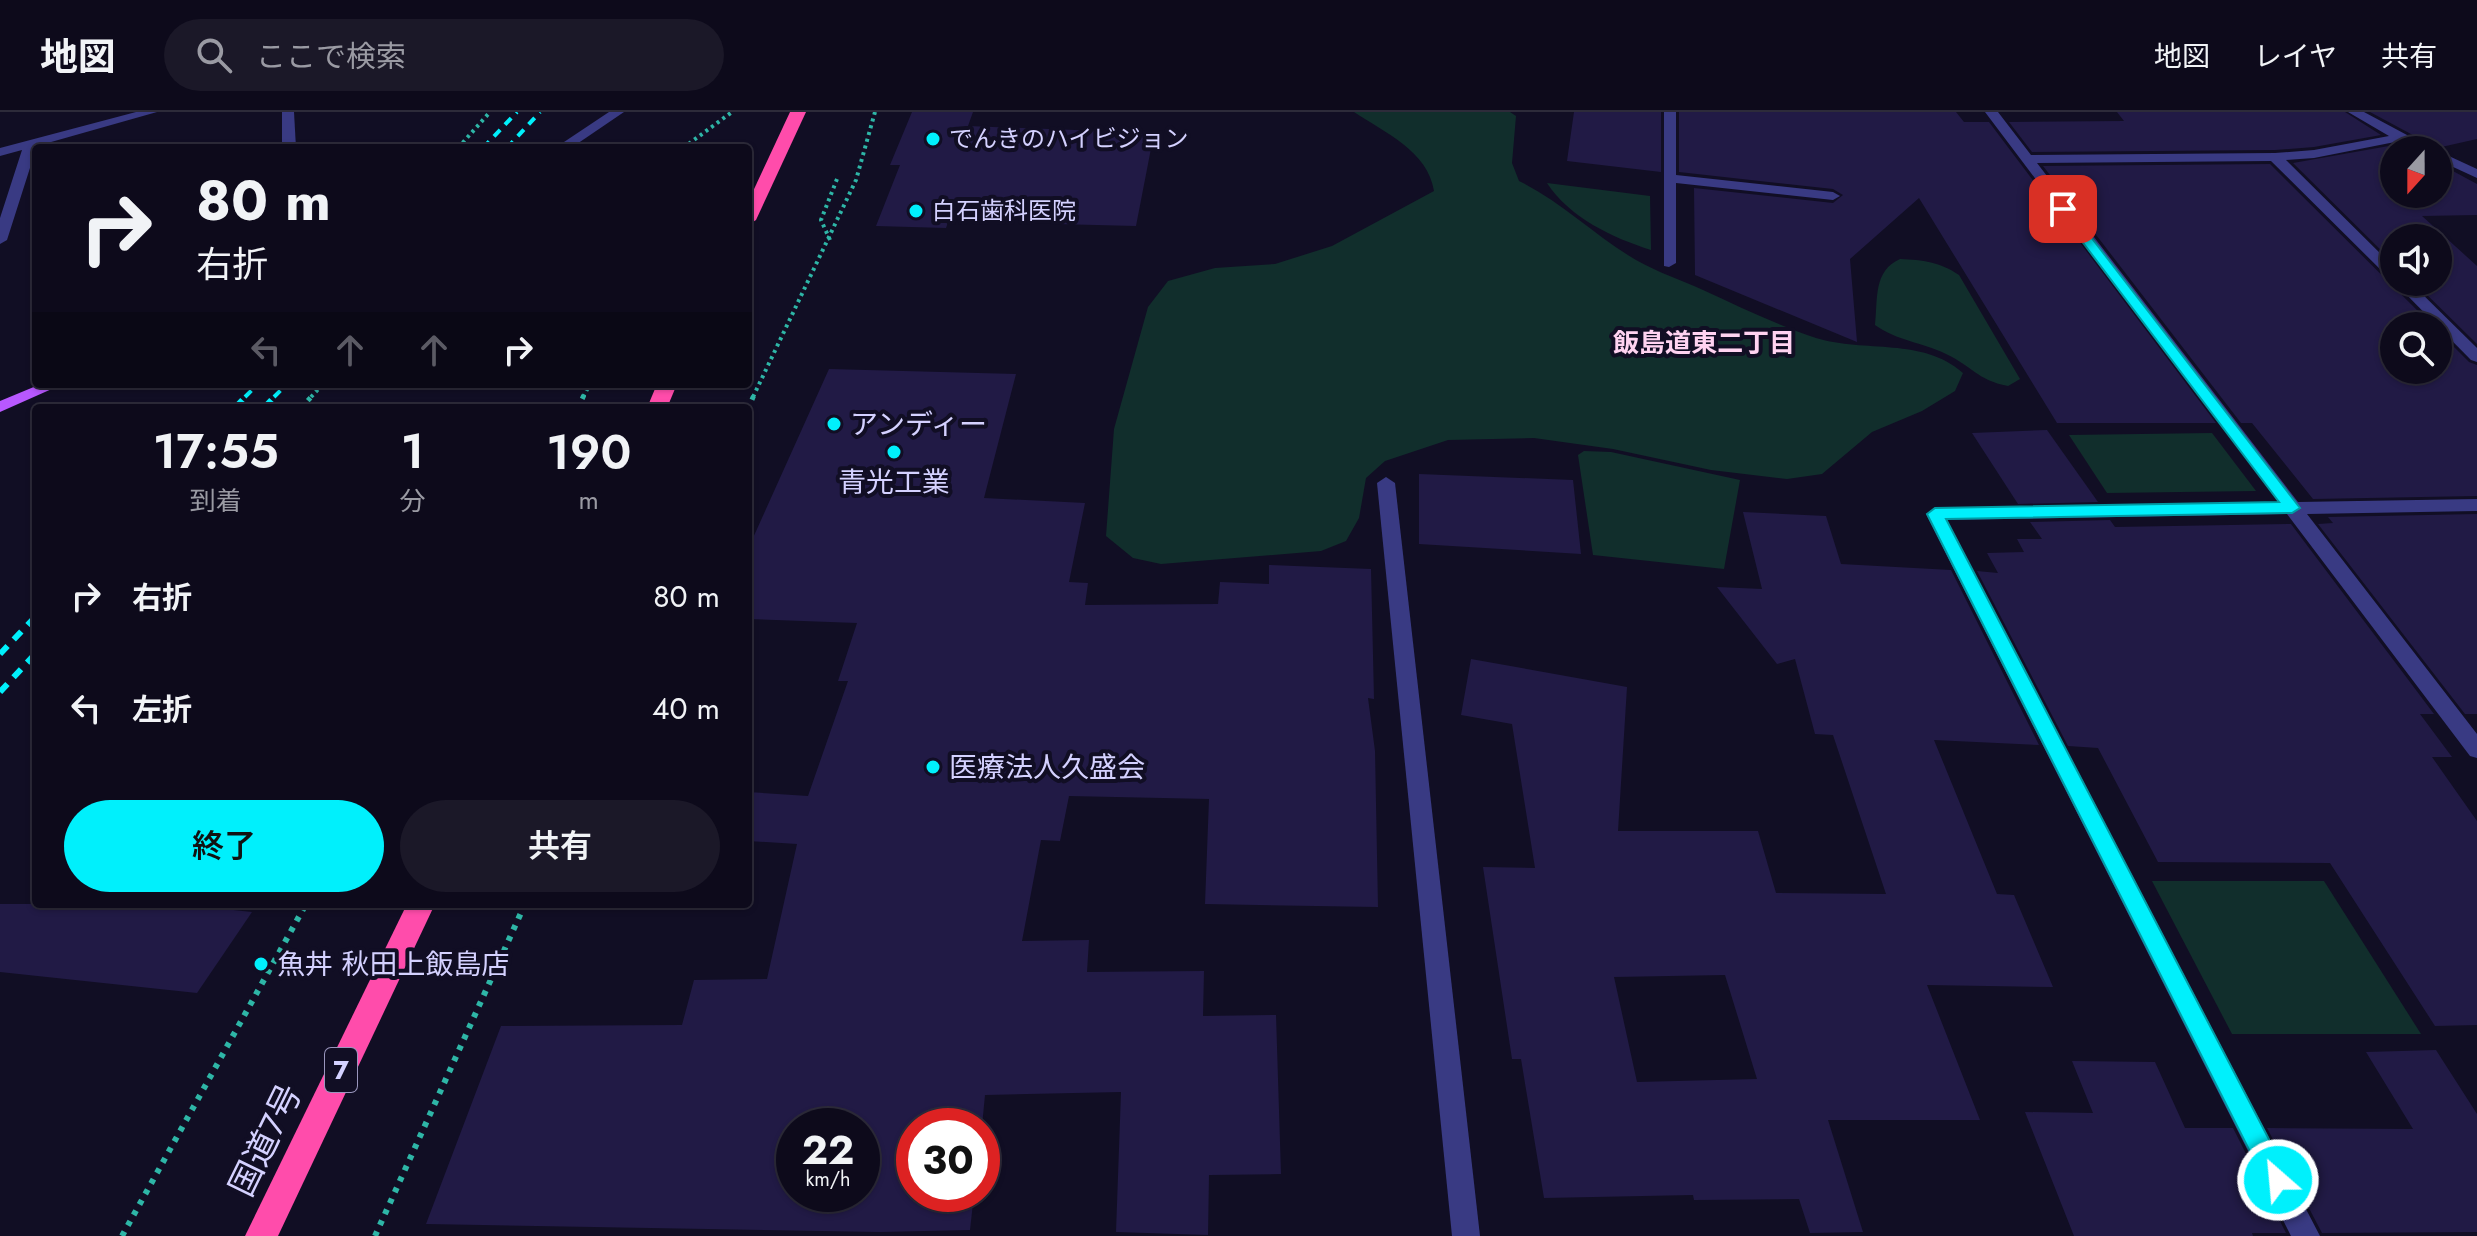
<!DOCTYPE html>
<html lang="ja">
<head>
<meta charset="utf-8">
<style>
  :root { --surface:#0d0a1b; --page:#1b1828; --text:#f1f3f6; --muted:#9a9aa3; --line:#2d2b3a; --accent:#00f0fc }
  body { margin:0; font-family:Jost,"Noto Sans JP",sans-serif; background:var(--page); color:var(--text); height:100vh; display:flex; flex-direction:column; font-size:30px; white-space:nowrap }
  * { box-sizing:border-box; margin:0 }
  p { font-size:26px; color:var(--muted) }
  .icon { flex:none; width:44px; height:44px; fill:none; stroke:currentColor; stroke-width:2; stroke-linecap:round; stroke-linejoin:round }
  .map { position:relative; flex:1; overflow:hidden }
  .sheet { position:absolute; left:32px; top:292px; width:720px; height:504px; display:flex; flex-direction:column; background:var(--surface); border-radius:8px; box-shadow:0 2px 6px #0004,0 0 0 2px var(--line) }
  .sheet>* { flex:none }
  .top-card { position:absolute; left:32px; top:32px; width:720px; height:244px; border-radius:8px; box-shadow:0 2px 6px #0004,0 0 0 2px var(--line); background:#0d0a1b; color:var(--text); overflow:hidden }
  .needle { width:52px; rotate:201deg }
  .buttons { position:absolute; left:2380px; top:24px; display:grid; gap:16px }
  .buttons a { display:grid; place-items:center; width:72px; height:72px; border-radius:50%; background:var(--surface); box-shadow:0 2px 6px #0004,0 0 0 2px var(--line); font-size:40px }
  .speed { position:absolute; left:776px; top:996px; display:flex; gap:16px; font-size:40px; font-weight:700; text-align:center }
  .speed>* { display:grid; place-content:center; width:104px; height:104px; border-radius:50%; background:var(--surface); box-shadow:0 2px 6px #0004,0 0 0 2px var(--line); line-height:1 }
  .speed small { font-size:20px; font-weight:400 }
  .speed .limit { border:12px solid #d22; background:#fff; color:#111 }
  .pin { position:absolute; display:grid; place-items:center; width:68px; height:68px; color:#fff; margin:-34px; border-radius:16px; box-shadow:0 4px 12px #0006 }
  .me { position:absolute; width:88px; margin:-44px; rotate:333deg; stroke-linejoin:round; filter:drop-shadow(0 0 6px #0008) }
  .turn { display:flex; align-items:center; gap:28px; height:168px; padding:0 32px; font-size:36px }
  .turn .icon { width:104px; height:104px; stroke-width:2.5 }
  .turn b { display:block; font-size:56px; line-height:68px }
  .lanes { display:flex; align-items:center; height:76px; padding:0 32px; background:#0003; justify-content:center; gap:40px; direction:ltr }
  .lanes .off { opacity:.35 }
  .eta { display:flex; justify-content:space-evenly; align-items:center; height:136px; text-align:center }
  .eta b { font-size:48px; font-weight:600; line-height:56px }
  .button { display:flex; gap:16px; margin-top:auto; padding:16px 32px }
  .button a { flex:1; height:92px; border-radius:48px; background:var(--accent); color:#111; font-size:32px; font-weight:600; line-height:92px; text-align:center }
  .button a+a { background:var(--page); color:var(--text) }
  ul { padding:0; list-style:none }
  li { display:flex; align-items:center; gap:24px; height:112px; padding:0 32px }
  li div { flex:1 }
  li b { display:block; font-size:30px }
  li em { font-style:normal }
  header { display:flex; align-items:center; gap:48px; box-sizing:border-box; height:112px; padding:0 40px; background:var(--surface); border-bottom:2px solid var(--line) }
  header strong { font-size:38px }
  nav { display:flex; gap:44px; margin-inline-start:auto; font-size:28px }
  .search { width:560px; height:72px; background:var(--page); display:flex; align-items:center; gap:20px; box-sizing:border-box; padding:0 28px; border-radius:44px; color:var(--muted); font-size:30px }
  .map>svg:first-child { display:block }
</style>
</head>
<body>
<header>
<strong>地図</strong>
<div class="search"><svg class="icon" aria-label="search" viewBox="0 0 24 24"><circle cx="10" cy="10" r="6"/><path d="M15 15l6 6"/></svg>ここで検索</div>
<nav><a>地図</a><a>レイヤ</a><a>共有</a></nav>
</header>
<div class="map">
<svg width="2477" height="1124" viewBox="0 0 2477 1124">
  <rect width="100%" height="100%" fill="#110e24"/>
  <g fill="#112e2c">
    <path d="M1354 0H1510L1516 4 1512 51 1519 69C1562 90 1595 124 1636 148 1657 160 1681 168 1703 178 1740 195 1777 213 1816 226 1865 241 1923 225 1963 261L1955 279 1922 299 1872 320 1822 362 1787 367 1711 358 1613 337 1534 326 1448 328 1385 349 1366 366 1359 406 1346 429 1321 439 1161 452 1133 446 1106 424 1114 317 1148 195 1168 169 1215 156 1275 152 1332 134 1434 79C1428 39 1384 20 1354 0Z"/>
    <path d="M1547 71 1650 84 1651 138C1613 126 1570 106 1547 71Z"/>
    <path d="M1900 147C1923 148 1940 150 1959 163L2020 267 2008 274C1977 268 1972 254 1946 242 1922 230 1897 229 1875 213 1878 187 1873 159 1900 147Z"/>
    <path d="M2212 321 2256 379 2107 381 2069 323Z"/>
    <path d="M1584 339 1611 340 1740 368 1724 457 1593 443 1578 343Z"/>
    <path d="M2152 769H2324L2421 922H2232Z"/>
  </g>
  <g fill="#211a45" fill-rule="evenodd">
    <path d="M912 0H973L968 14 1154 21 1136 114 1056 112 1062 88 956 86 946 116 876 114 900 53H890Z"/>
    <path d="M1574 0H1661V60L1567 49Z"/>
    <path d="M1679 0H1956L1964 10H1989L2216 311H2057L1919 86 1850 147 1857 230 1695 163 1694 76 1833 91 1843 83 1833 77 1679 60Z"/>
    <path d="M2117 0H2345L2381 23 2314 35 2275 38 2032 40 2009 10 2124 9Z"/>
    <path d="M2370 0H2477V27L2437 36Z"/>
    <path d="M2400 32 2411 38H2394V82H2438V51L2477 72V103L2422 104 2477 154V232L2414 170H2438V126H2394V151L2293 51Z"/>
    <path d="M2270 52 2433 214H2394V258H2438V219L2469 250 2477 253V384L2313 387 2252 311H2241L2043 54Z"/>
    <path d="M829 257 1016 262 984 386 1085 391 1069 470 1088 471 1085 493 1218 492 1220 470 1269 472V453L1371 457 1374 587 1368 586 1375 639 1378 795 1205 792 1209 687 1069 684 1060 729 1041 728 1022 829 1089 828 1087 860 1204 859 1203 904 1276 903 1281 1062 1209 1063 1208 1123 1116 1120 1121 980 985 983 982 1014H914V1082H974L970 1118 880 1120 426 1112 501 914 682 913 694 868 767 867 797 732 748 729V680L808 684 848 569H838L857 511 748 507V437ZM794 1014H862V1082H794Z"/>
    <path d="M2047 318 2098 390 2018 392 1972 321Z"/>
    <path d="M1419 362 1573 368 1581 442 1419 432Z"/>
    <path d="M1743 400 1826 404 1841 452 1951 458 2039 633 1934 628 1997 782 2014 783 2053 875 1927 873 1980 1008H1828L1863 1120 1810 1121 1799 1087 1694 1088 1693 1083 1544 1086 1521 947H1512L1483 755 1535 756 1512 612 1461 603 1471 547 1627 575 1618 719H1758L1776 781 1886 782 1833 623 1815 622 1795 547 1777 552 1717 475 1762 477ZM1725 863 1757 967 1637 970 1614 865Z"/>
    <path d="M2477 402V602H2465L2318 412 2333 411 2328 405Z"/>
    <path d="M2110 408 2115 415 2291 412 2434 602H2420L2452 645H2432L2477 709V913L2435 914 2330 751 2158 750 2098 636 2068 634 1977 459 1998 461 1987 441 2024 440 2017 427H2042L2030 410Z"/>
    <path d="M0 792H177L252 800 197 881 0 860Z"/>
    <path d="M2436 938 2477 1002V1120L2322 1121 2267 1016 2413 1017 2366 940Z"/>
    <path d="M2072 949 2155 950 2185 1016H2233L2286 1121H2252L2253 1124H2074L2025 1000 2093 1001Z"/>
  </g>
  <g fill="none" stroke-linecap="round" stroke-linejoin="round">
    <g stroke="#2eb6a7" stroke-width="4" stroke-dasharray="3 4" stroke-linecap="butt">
      <path d="M458 36 490 0"/>
      <path d="M683 36 732 0"/>
      <path d="M830 128 821 108 837 67"/>
      <path d="M311 285 323 272"/>
      <path d="M583 285 590 272"/>
      <path d="M753 285 856 68 875 0"/>
    </g>
    <g stroke="#2eb6a7" stroke-width="5" stroke-dasharray="4 6" stroke-linecap="butt">
      <path d="M301 296 313 283"/>
      <path d="M578 296 584 283"/>
      <path d="M748 297 754 283"/>
    </g>
    <g stroke="#2eb6a7" stroke-width="6" stroke-dasharray="5 7" stroke-linecap="butt">
      <path d="M122 1124 306 792"/>
      <path d="M375 1124 525 792"/>
    </g>
    <g fill="#393a83" fill-rule="evenodd">
      <path d="M136 0H157L37 34 7 128 0 132V106L22 38 0 44V36Z"/>
      <path d="M282 0H294L296 36H282Z"/>
      <path d="M609 0H624L571 36H555Z"/>
      <path d="M1664 0H1676V63L1833 80 1840 84 1833 88 1676 71V151L1669 155 1664 154Z"/>
      <path d="M1985 0H1998L2031 43 2275 41 2314 38 2389 24 2348 0H2364L2435 38H2418L2400 29 2314 46 2286 48 2394 155V167L2389 166 2271 49 2037 51 2298 390 2477 387V399L2307 402 2477 622V646L2470 644 2287 402 1947 408 2320 1124H2291L1926 402 1935 396 2279 390Z"/>
      <path d="M2438 39 2477 57V66L2438 48Z"/>
      <path d="M2394 170H2410L2477 236V250L2471 248Z"/>
      <path d="M1386 365 1395 371 1480 1124H1452L1377 371Z"/>
    </g>
    <path fill="#b858ff" fill-rule="evenodd" d="M41 272H63L0 300V289Z"/>
    <g fill="#ff4cab" fill-rule="evenodd">
      <path d="M790 0H806L756 108 748 113V90Z"/>
      <path d="M657 272H677L667 296H647Z"/>
      <path d="M407 792H435L278 1124H245Z"/>
    </g>
    <g stroke="#00f0fc" stroke-width="4" stroke-dasharray="9 7" stroke-linecap="butt">
      <path d="M483 36 517 0"/>
      <path d="M507 36 540 0"/>
      <path d="M245 285 258 272"/>
      <path d="M274 285 287 272"/>
    </g>
    <g stroke="#00f0fc" stroke-width="6" stroke-dasharray="11 9" stroke-linecap="butt">
      <path d="M235 296 247 283"/>
      <path d="M264 296 276 283"/>
      <path d="M0 542 36 504"/>
      <path d="M0 580 36 541"/>
    </g>
  </g>
  <path fill="#00f0fc" stroke="#009ca4" stroke-width="2" d="M2059 94H2067L2300 396 2292 401 1946 407 2286 1060 2290 1068 2286 1077 2278 1080 2269 1077 1927 402 1935 396 2279 390 2059 99Z"/>
  <g fill="#00f0fc" stroke="#110e24" stroke-width="3">
    <circle cx="933" cy="27" r="8"/>
    <circle cx="916" cy="99" r="8"/>
    <circle cx="834" cy="312" r="8"/>
    <circle cx="894" cy="340" r="8"/>
    <circle cx="933" cy="655" r="8"/>
    <circle cx="261" cy="852" r="8"/>
  </g>
  <g text-anchor="middle" stroke-width="8" stroke-linejoin="round" paint-order="stroke">
    <g font-size="24" fill="#d4d1ff" stroke="#110e24" text-anchor="start">
      <text x="949" y="35">でんきのハイビジョン</text>
      <text x="932" y="107">白石歯科医院</text>
    </g>
    <g font-size="26" font-weight="bold" fill="#ffd3f1" stroke="#110e24">
      <text x="1704" y="240">飯島道東二丁目</text>
    </g>
    <rect fill="#110e24" stroke="#9a96bd" stroke-width="2" x="325" y="936" width="32" height="44" rx="6"/>
    <g font-size="26" font-weight="bold" fill="#d4d1ff">
      <text x="341" y="967">7</text>
    </g>
    <g font-size="28" fill="#d4d1ff" stroke="#110e24" text-anchor="start">
      <text x="850" y="322">アンディー</text>
      <text x="894" y="380" text-anchor="middle">青光工業</text>
      <text x="949" y="665">医療法人久盛会</text>
      <text x="277" y="862">魚丼 秋田上飯島店</text>
    </g>
    <g font-size="34" fill="#d4d1ff" stroke="#110e24">
      <text transform="translate(265 1028) rotate(-64)" y="12">国道7号</text>
    </g>
  </g>
</svg>
<div class="buttons">
<a><svg class="needle" viewBox="-14 -14 28 28"><path d="M0-13l5 13h-10z" fill="#e53935"/><path d="M0 13l5-13h-10z" fill="#9a9aa3"/></svg></a>
<a><svg class="icon" aria-label="sound" viewBox="0 0 24 24"><path d="M4 9h4l5-4v14l-5-4H4zM17 9q2 3 0 6"/></svg></a>
<a><svg class="icon" aria-label="search" viewBox="0 0 24 24"><circle cx="10" cy="10" r="6"/><path d="M15 15l6 6"/></svg></a>
</div>
<div class="speed"><div>22<small>km/h</small></div><div class="limit">30</div></div>
<div class="pin" style="left:2063px;top:97px;background:#d93025"><svg class="icon" aria-label="arrive" viewBox="0 0 24 24"><path d="M6 21V4h12l-3 4 3 4H6"/></svg></div>
<svg class="me" style="left:2278px;top:1068px" viewBox="-20 -20 40 40"><circle r="17" fill="#00f0fc" stroke="#fff" stroke-width="3"/><path d="M0-11L8 9 0 5-8 9z" fill="#fff"/></svg>
<div class="top-card">
<div class="turn"><svg class="icon" aria-label="right" viewBox="0 0 24 24"><path d="M7 20v-9h11M14 6l5 5-5 5"/></svg><div><b>80 m</b>右折</div></div>
<div class="lanes"><svg class="icon off" aria-label="left" viewBox="0 0 24 24"><path d="M17 20v-9H6M10 6l-5 5 5 5"/></svg><svg class="icon off" aria-label="ahead" viewBox="0 0 24 24"><path d="M12 20V5M6 11l6-6 6 6"/></svg><svg class="icon off" aria-label="ahead" viewBox="0 0 24 24"><path d="M12 20V5M6 11l6-6 6 6"/></svg><svg class="icon" aria-label="right" viewBox="0 0 24 24"><path d="M7 20v-9h11M14 6l5 5-5 5"/></svg></div>
</div>
<section class="sheet">
<div class="eta">
<div><b>17:55</b><p>到着</p></div>
<div><b>1</b><p>分</p></div>
<div><b>190</b><p>m</p></div>
</div>
<ul>
<li><svg class="icon" aria-label="right" viewBox="0 0 24 24"><path d="M7 20v-9h11M14 6l5 5-5 5"/></svg><div><b>右折</b></div><em>80 m</em></li>
<li><svg class="icon" aria-label="left" viewBox="0 0 24 24"><path d="M17 20v-9H6M10 6l-5 5 5 5"/></svg><div><b>左折</b></div><em>40 m</em></li>
</ul>
<div class="button"><a>終了</a><a>共有</a></div>
</section>
</div>
</body>
</html>
